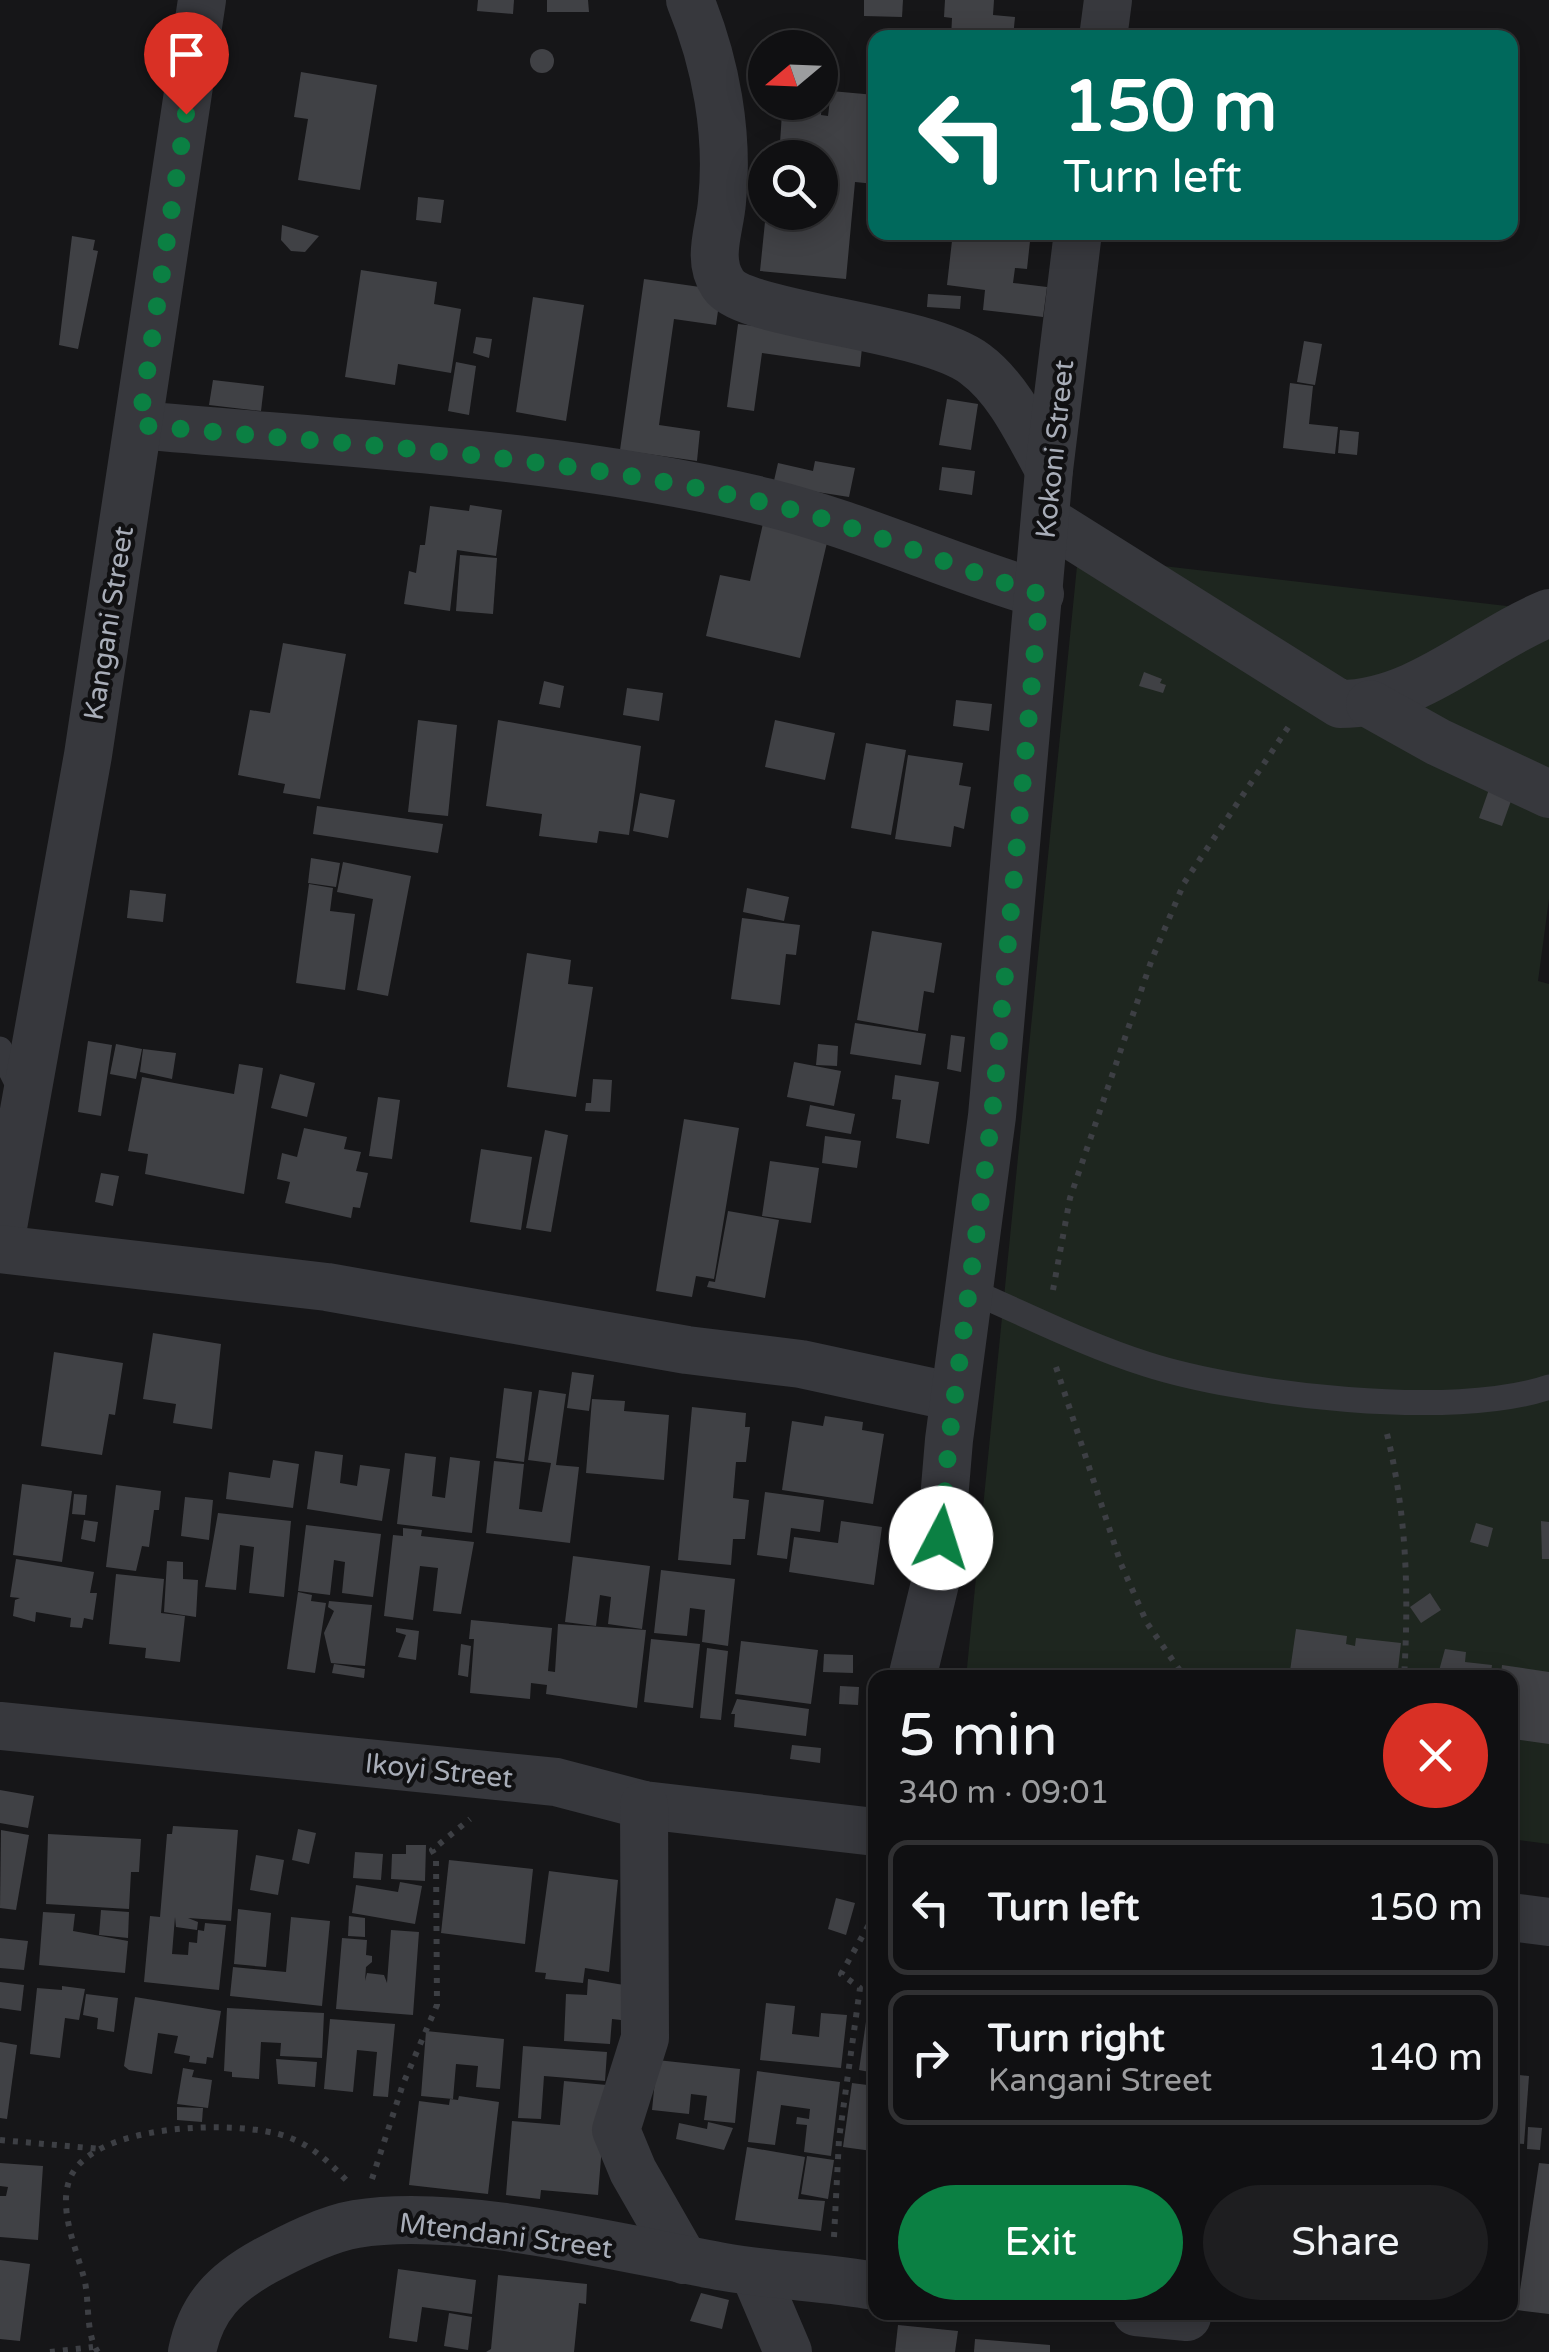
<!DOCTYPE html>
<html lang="en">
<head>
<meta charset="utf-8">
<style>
  :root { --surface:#101012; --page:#1e1e20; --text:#f1f3f6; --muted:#9c9d9f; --line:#303032; --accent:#0b8043 }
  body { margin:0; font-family:"Varela Round",sans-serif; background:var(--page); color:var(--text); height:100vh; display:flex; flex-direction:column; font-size:38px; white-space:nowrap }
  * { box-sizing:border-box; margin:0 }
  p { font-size:32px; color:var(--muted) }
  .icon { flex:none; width:55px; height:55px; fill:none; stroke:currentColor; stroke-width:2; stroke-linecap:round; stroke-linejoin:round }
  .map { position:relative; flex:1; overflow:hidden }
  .drawer { position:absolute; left:868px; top:1670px; width:650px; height:650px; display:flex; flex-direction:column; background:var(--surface); border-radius:20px; box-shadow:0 5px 25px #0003,0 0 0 2px var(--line) }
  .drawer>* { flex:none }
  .hud { position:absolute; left:868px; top:30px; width:650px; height:210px; border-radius:20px; box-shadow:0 5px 25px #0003,0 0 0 2px var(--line); background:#00695c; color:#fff; overflow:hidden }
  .needle { width:65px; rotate:251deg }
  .buttons { position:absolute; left:748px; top:30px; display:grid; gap:20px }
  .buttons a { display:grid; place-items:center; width:90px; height:90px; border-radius:50%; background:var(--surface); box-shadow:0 5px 25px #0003,0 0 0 2px var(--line); font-size:50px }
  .pin { position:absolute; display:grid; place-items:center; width:85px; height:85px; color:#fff; margin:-102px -42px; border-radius:50% 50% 50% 0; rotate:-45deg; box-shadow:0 0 10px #0007 }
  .pin .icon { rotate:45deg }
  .me { position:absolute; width:110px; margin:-55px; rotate:5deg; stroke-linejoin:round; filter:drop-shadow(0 0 8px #0008) }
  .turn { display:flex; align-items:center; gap:35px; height:210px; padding:0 30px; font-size:45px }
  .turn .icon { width:130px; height:130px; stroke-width:2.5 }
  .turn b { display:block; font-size:70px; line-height:85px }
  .round { display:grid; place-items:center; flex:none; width:105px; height:105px; border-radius:52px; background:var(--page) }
  .summary { display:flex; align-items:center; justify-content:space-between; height:170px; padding:0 30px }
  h1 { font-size:60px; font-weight:600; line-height:75px }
  .button { display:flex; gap:20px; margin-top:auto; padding:20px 30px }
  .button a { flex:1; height:115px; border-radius:60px; background:var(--accent); color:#fff; font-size:40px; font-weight:600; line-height:115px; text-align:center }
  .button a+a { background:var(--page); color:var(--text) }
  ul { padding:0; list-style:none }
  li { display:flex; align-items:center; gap:30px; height:135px; margin:0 20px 15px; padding:0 10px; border:5px solid var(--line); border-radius:20px }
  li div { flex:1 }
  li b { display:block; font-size:38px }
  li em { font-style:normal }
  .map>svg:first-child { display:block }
</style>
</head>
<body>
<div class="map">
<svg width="1549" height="2352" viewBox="0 0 1549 2352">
  <rect width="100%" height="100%" fill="#161618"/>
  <path fill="#1e261f" d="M1078 556 1549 611V899L1538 981 1549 984V1844L1510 1839V1678H966Z"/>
  <g fill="#404145">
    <path d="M478 0H514L513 14 477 11Z"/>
    <path d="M547 0H588L589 12H547Z"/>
    <path d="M864 0H903L902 17 864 16Z"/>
    <path d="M945 0H994L993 15 1015 17 1013 38H951L952 18 944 17Z"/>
    <circle cx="542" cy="61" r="12"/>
    <path d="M301 72 377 85 360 190 298 180 308 119 294 117Z"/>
    <path d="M831 91 875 95V184L855 182 846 279 760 271 766 212H820V158H779L782 113 798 114V102H822L821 115 828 116Z"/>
    <path d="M418 197 444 200 441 223 416 220Z"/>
    <path d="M282 225 319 236 305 252 291 251 281 240Z"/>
    <path d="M953 232H1031L1027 269 1015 268 1013 283 1047 287 1043 317 983 310 985 290 947 285Z"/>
    <path d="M72 236 95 240 93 250 98 251 78 349 59 345Z"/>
    <path d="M361 270 437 282 434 304 461 309 451 373 398 364 395 385 345 377Z"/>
    <path d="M644 279 721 290 716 325 674 319 659 425 700 431 697 461 620 450Z"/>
    <path d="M928 294 961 296 960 309 927 307Z"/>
    <path d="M533 297 584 305 566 421 516 412Z"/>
    <path d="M738 324 863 338 860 367 762 353 754 411 727 407Z"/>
    <path d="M476 337 492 339 489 358 473 353Z"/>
    <path d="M1304 341 1322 344 1315 385 1297 382Z"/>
    <path d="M456 362 476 366 469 415 448 411Z"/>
    <path d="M213 380 264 386 261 411 209 405Z"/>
    <path d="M1290 383 1313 386 1309 424 1338 427 1335 454 1283 448Z"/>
    <path d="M947 399 978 404 971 450 939 445Z"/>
    <path d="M1340 430 1359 432 1357 455 1338 453Z"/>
    <path d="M815 461 855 468 849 497 773 485 778 463 813 471Z"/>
    <path d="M942 467 975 471 972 495 939 490Z"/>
    <path d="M470 505 502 510 496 556 457 550 450 611 404 604 409 571 416 573 420 545H425L430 506 469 511Z"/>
    <path d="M764 519 829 534 800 658 706 636 720 575 750 581Z"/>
    <path d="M460 555 497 558 493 614 456 611Z"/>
    <path d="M283 643 346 654 320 799 283 793 285 784 238 775 250 710 270 713Z"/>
    <path d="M1144 672 1162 679 1160 683 1166 685 1163 693 1139 686Z"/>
    <path d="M544 681 564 686 560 708 539 704Z"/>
    <path d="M627 688 663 693 659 721 623 715Z"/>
    <path d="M956 700 992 704 989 731 953 726Z"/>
    <path d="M418 720 457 725 448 816 408 812Z"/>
    <path d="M498 720 641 746 629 835 599 831 597 843 539 836 542 814 486 806Z"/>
    <path d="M775 720 835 733 825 780 765 767Z"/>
    <path d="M866 743 906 750 891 835 851 828Z"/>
    <path d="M908 755 963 763 959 785 971 787 964 829 954 826 951 847 895 839Z"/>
    <path d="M1493 778 1516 787 1502 826 1479 818Z"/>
    <path d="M640 793 675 800 668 838 633 831Z"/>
    <path d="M317 806 443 824 438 853 313 834Z"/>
    <path d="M311 858 340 863 336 887 308 883Z"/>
    <path d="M343 862 411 876 388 996 357 990 373 899 337 892Z"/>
    <path d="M309 884 333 888 330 911 355 914 345 990 296 983Z"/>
    <path d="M747 888 789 897 784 921 743 912Z"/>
    <path d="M130 890 166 894 163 922 127 918Z"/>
    <path d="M742 918 800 925 796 955 786 954 780 1005 731 999Z"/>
    <path d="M872 931 942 943 934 993 924 991 918 1031 857 1020Z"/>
    <path d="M527 953 571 960 568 984 593 987 576 1097 507 1087Z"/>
    <path d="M855 1023 926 1034 921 1065 850 1054Z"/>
    <path d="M951 1035 965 1037 961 1072 947 1069Z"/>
    <path d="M88 1041 112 1045 101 1116 78 1112Z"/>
    <path d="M116 1044 142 1049 136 1079 110 1074Z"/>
    <path d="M818 1044 838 1046 837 1066 816 1065Z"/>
    <path d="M143 1049 176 1053 172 1079 140 1072Z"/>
    <path d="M794 1062 841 1071 834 1106 787 1097Z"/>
    <path d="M239 1064 263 1068 244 1194 145 1174 148 1154 128 1151 142 1077 234 1094Z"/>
    <path d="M280 1074 315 1083 307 1117 271 1108Z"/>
    <path d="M895 1075 939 1082 929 1144 896 1138 901 1100 892 1099Z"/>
    <path d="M593 1079 612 1080 610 1112 585 1111 586 1103H591Z"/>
    <path d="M378 1097 400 1100 392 1159 369 1156Z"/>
    <path d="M810 1105 855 1114 851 1134 806 1126Z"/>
    <path d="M684 1119 739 1128 714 1279 696 1276 692 1297 656 1291Z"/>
    <path d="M304 1128 347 1137 344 1149 361 1152 356 1171 368 1173 360 1208 353 1207 351 1218 285 1203 290 1182 277 1179 282 1153 297 1157Z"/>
    <path d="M545 1130 568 1135 551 1232 526 1228Z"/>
    <path d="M825 1136 861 1141 857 1168 822 1163Z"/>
    <path d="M481 1149 532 1157 521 1230 470 1222Z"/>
    <path d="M770 1161 819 1168 811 1223 762 1216Z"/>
    <path d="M101 1173 119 1176 113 1206 95 1202Z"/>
    <path d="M728 1211 779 1220 765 1298 707 1287 709 1281 715 1282Z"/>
    <path d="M153 1333 221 1344 212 1429 173 1423 176 1404 143 1399Z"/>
    <path d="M54 1352 123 1363 115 1415 109 1414 102 1455 41 1446Z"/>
    <path d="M572 1372 594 1375 589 1411 567 1408Z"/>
    <path d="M504 1388 532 1392 524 1462 496 1458Z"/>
    <path d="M539 1390 566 1394 556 1465 579 1467 570 1543 486 1533 494 1461 524 1464 519 1509 542 1512 551 1463 528 1460Z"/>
    <path d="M592 1399 625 1401 624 1411 669 1415 664 1480 586 1473Z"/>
    <path d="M692 1407 746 1413 745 1427H750L746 1462H736L733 1498 749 1500 745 1539H733L731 1565 678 1560Z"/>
    <path d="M825 1416 863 1422 862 1430 884 1434 873 1504 782 1490 792 1421 823 1426Z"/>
    <path d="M315 1451 343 1455 340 1483 357 1486 360 1465 390 1469 382 1521 307 1509Z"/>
    <path d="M405 1453 436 1457 432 1496 445 1498 450 1457 480 1461 472 1533 397 1524Z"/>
    <path d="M273 1460 299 1464 293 1508 226 1499 229 1472 270 1478Z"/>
    <path d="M22 1484 72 1491 62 1562 13 1555Z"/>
    <path d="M116 1485 161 1491 159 1510H154L149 1547 142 1546 136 1571 106 1567Z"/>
    <path d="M765 1492 824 1500 820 1532 791 1528 787 1559 757 1555Z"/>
    <path d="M74 1494 87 1495 85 1515 72 1514Z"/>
    <path d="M185 1497 213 1500 209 1540 181 1536Z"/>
    <path d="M218 1513 291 1521 284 1597 249 1593 254 1547 240 1545 236 1590 205 1587Z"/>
    <path d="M84 1520 98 1522 95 1542 81 1539Z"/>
    <path d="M841 1521 882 1527 874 1585 789 1572 794 1537 838 1543Z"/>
    <path d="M1541 1521 1549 1522V1559H1542Z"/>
    <path d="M1476 1523 1493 1528 1488 1547 1470 1542Z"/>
    <path d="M306 1525 381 1534 373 1597 342 1593 345 1562 334 1560 330 1595 298 1591Z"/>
    <path d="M403 1528 422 1530 421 1536 474 1542 461 1614 433 1611 438 1568 420 1566 413 1620 384 1616 393 1535 403 1536Z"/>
    <path d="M573 1556 650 1566 642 1629 608 1624 611 1597 600 1595 596 1626 565 1622Z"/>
    <path d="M16 1559 94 1572 90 1593H97L93 1620 84 1618 82 1628 70 1627 71 1618 36 1612 35 1622 13 1616 15 1600 20 1598 10 1597Z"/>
    <path d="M167 1561 183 1562V1579L198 1580 196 1617 164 1612Z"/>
    <path d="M661 1570 735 1579 728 1646 702 1642 705 1610 690 1608 687 1636 654 1633Z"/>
    <path d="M116 1574 164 1579 161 1613 185 1616 180 1662 145 1658 146 1648 109 1644Z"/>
    <path d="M298 1592 312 1595 311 1601 326 1603 315 1673 287 1669Z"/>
    <path d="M1430 1593 1441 1610 1421 1623 1410 1607Z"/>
    <path d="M329 1601 372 1605 365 1666 331 1663 324 1633 334 1611 328 1607Z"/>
    <path d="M471 1620 552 1628 548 1671 555 1672 558 1624 646 1630 637 1708 546 1694 547 1685 531 1683 530 1699 470 1693 474 1639H469Z"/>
    <path d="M396 1628 419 1631 416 1660 398 1657 406 1635 396 1632Z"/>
    <path d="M1296 1629 1347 1636 1346 1644 1355 1646 1356 1638 1401 1643 1397 1678H1289Z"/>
    <path d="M651 1639 700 1644 693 1708 644 1702Z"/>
    <path d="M741 1641 818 1650 811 1704 735 1694Z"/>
    <path d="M461 1644 471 1646 468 1677 458 1675Z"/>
    <path d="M707 1648 728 1651 721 1720 700 1718Z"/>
    <path d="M1445 1649 1466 1652 1465 1662 1492 1665 1491 1673 1501 1675 1502 1665 1549 1672V1744L1513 1739 1510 1678H1437Z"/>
    <path d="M824 1654 853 1655V1673L823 1672Z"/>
    <path d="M334 1664 365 1669 364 1678 332 1673Z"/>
    <path d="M840 1686 859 1687 858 1705 839 1704Z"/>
    <path d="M737 1699 809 1709 806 1736 734 1727 735 1714H731Z"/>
    <path d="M792 1745 821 1748 820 1763 790 1759Z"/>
    <path d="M0 1790 34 1796 28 1828 0 1823Z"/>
    <path d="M173 1826 238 1830 231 1921 188 1918 198 1922 197 1930 176 1927 175 1917 172 1954 188 1955 189 1942 197 1943 198 1930 204 1931 205 1923 226 1925 219 1990 144 1982 150 1916 160 1917 167 1834H172Z"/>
    <path d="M298 1829 316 1833 309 1864 292 1860Z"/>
    <path d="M1 1830 29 1835 16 1910 0 1908Z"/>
    <path d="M48 1834 141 1839 139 1872H131L129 1909 46 1904Z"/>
    <path d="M406 1845H426L425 1881 391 1879 392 1854H406Z"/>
    <path d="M355 1852 383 1854 381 1880 353 1878Z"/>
    <path d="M256 1855 284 1860 278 1895 250 1890Z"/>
    <path d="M449 1860 533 1869 525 1944 441 1933Z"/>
    <path d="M549 1871 618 1880 609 1972 585 1968 583 1983 545 1979 546 1973 535 1972Z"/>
    <path d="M400 1882 422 1886 415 1924 352 1913 356 1885 398 1892Z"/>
    <path d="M836 1898 855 1903 846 1935 828 1929Z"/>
    <path d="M238 1909 271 1913 266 1967 234 1964Z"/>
    <path d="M101 1910 129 1912 128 1938 99 1935Z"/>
    <path d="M43 1912 75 1914 73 1931 128 1941 125 1973 39 1965Z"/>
    <path d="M349 1916 365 1918V1937L348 1936Z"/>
    <path d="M291 1917 330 1921 322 2006 230 1996 233 1967 286 1972Z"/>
    <path d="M391 1930 419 1932 413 2015 336 2009 342 1938 367 1940 366 1955 372 1956V1962L366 1967 365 1981 367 1973 384 1975 387 1983Z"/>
    <path d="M0 1938 28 1941 24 1970 0 1968Z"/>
    <path d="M588 1979 624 1985 621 2020 612 2019 610 2044 564 2041 566 1994 587 1995Z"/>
    <path d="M0 1982 24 1985 21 2011 0 2008Z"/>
    <path d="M62 1986 85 1989 79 2020 65 2018 60 2058 30 2054 37 1988 62 1990Z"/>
    <path d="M86 1994 118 1998 114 2032 97 2029 98 2018 83 2015Z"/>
    <path d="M135 1997 221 2011 213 2058 207 2057 206 2064 189 2062 190 2056 174 2053 178 2036 158 2033 152 2074 129 2070 124 2066Z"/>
    <path d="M766 2003 795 2006 792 2034 819 2037 821 2013 847 2015 841 2068 760 2060Z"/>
    <path d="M227 2008 324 2013 322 2058 280 2056 281 2043 261 2042 259 2079 232 2077V2072L224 2071Z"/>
    <path d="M868 2008 875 2010V2073L859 2070Z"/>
    <path d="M330 2019 395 2024 388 2097 373 2096 377 2052 357 2050 353 2092 324 2089Z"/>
    <path d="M426 2031 504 2039 500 2089 476 2087 478 2066 456 2064 453 2099 421 2096Z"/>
    <path d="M0 2042 17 2045 7 2119 0 2118Z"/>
    <path d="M523 2046 607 2052 605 2081 544 2076 541 2119 518 2118Z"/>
    <path d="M276 2059 317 2062 315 2087 278 2084Z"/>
    <path d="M657 2060 740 2069 735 2123 704 2120 707 2096 691 2094 689 2114 652 2110Z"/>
    <path d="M183 2068 194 2070 192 2077 212 2080 208 2108 177 2104Z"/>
    <path d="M757 2071 840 2082 831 2156 804 2152 807 2125 796 2124 797 2117 809 2119 810 2109 781 2105 775 2145 748 2142Z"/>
    <path d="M1510 2074 1529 2076 1524 2144 1510 2143Z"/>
    <path d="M564 2081 607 2085 598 2195 541 2190 540 2199 506 2195 512 2121 560 2125Z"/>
    <path d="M852 2083 875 2086 872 2151 843 2147Z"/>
    <path d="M459 2096 499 2102 488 2194 409 2185 419 2101 449 2105 450 2099 458 2100Z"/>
    <path d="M177 2107 203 2108 202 2122 177 2120Z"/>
    <path d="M708 2122 733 2128 724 2150 676 2139 679 2123 707 2129Z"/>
    <path d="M1528 2127 1542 2128 1540 2150 1527 2149Z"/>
    <path d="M747 2147 805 2157 798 2199 825 2201 821 2231 735 2220Z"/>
    <path d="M807 2156 834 2160 828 2199 801 2194Z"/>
    <path d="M0 2163 43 2166 38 2240 0 2237V2196H6L8 2187 0 2186Z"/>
    <path d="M1539 2163 1549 2164V2314L1517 2310Z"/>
    <path d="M0 2260 30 2264 20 2341 0 2339Z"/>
    <path d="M398 2269 476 2280 472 2314 422 2307 417 2342 389 2338Z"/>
    <path d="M498 2275 587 2284 586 2304 579 2303 574 2352H486L491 2349Z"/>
    <path d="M701 2293 729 2300 722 2329 690 2321Z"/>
    <path d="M449 2313 472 2317 468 2350 444 2346Z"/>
    <path d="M898 2325 958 2331 955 2352H895Z"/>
    <path d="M975 2339 1050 2345V2352H974Z"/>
  </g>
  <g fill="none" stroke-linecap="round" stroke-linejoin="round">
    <g stroke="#3d3f44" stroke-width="6" stroke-dasharray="5 8" stroke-linecap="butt">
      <path d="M1053 1290 1070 1198 1152 959 1184 883 1291 723"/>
      <path d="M1056 1367 1121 1564 1147 1623 1185 1678"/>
      <path d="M1387 1434C1407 1516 1409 1594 1404 1678"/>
      <path d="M0 2140 101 2149"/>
      <path d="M372 2179 403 2084 437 2005 436 1857 432 1850 470 1819"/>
      <path d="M834 2237 839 2139 860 1988 841 1974 875 1914"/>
      <path d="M50 2352 93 2347"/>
      <path d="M98 2352C85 2334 90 2300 84 2278 76 2248 59 2211 69 2181 88 2122 241 2119 288 2137 314 2147 329 2162 348 2182"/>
    </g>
    <g stroke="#37383d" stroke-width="25">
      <path d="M0 1049 22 1093"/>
      <path d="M969 1290C1027 1315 1086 1345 1146 1364 1242 1395 1454 1420 1549 1387"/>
    </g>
    <g stroke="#37383d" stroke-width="48">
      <path d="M690 0C716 63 729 134 722 202 720 229 706 259 723 284 745 317 923 325 975 364 1009 389 1029 434 1049 470"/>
      <path d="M1103 38 1108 0"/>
      <path d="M139 425C347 444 562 453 766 502 859 525 948 567 1040 594"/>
      <path d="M1047 520 1340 704C1417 704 1480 641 1549 613"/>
      <path d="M1370 704 1438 742 1549 794"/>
      <path d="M0 1244 88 755 202 0"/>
      <path d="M0 1249 327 1287 687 1350 801 1364 954 1397"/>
      <path d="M912 1678 938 1571 949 1440 992 1116 1049 470 1078 232"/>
      <path d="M0 1726 556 1782 644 1805 875 1832"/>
      <path d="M644 1805 645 2038 616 2130 633 2171 684 2260"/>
      <path d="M1510 1917 1549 1922"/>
      <path d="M754 2272 788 2352"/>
      <path d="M1136 2312 1187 2317"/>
      <path d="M192 2352C201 2307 225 2283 265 2261 291 2247 326 2229 356 2224 459 2207 619 2248 724 2267 774 2276 825 2277 875 2286"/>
    </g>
  </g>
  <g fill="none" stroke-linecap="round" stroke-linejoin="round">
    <path stroke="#0b8043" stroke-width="18" stroke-dasharray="0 32.4" d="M186 114 139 425C347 445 562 454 766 503 859 525 948 566 1040 594L992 1116 949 1440 941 1538"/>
  </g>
  <g text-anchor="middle" stroke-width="9" stroke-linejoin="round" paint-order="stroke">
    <g font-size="28" fill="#a8adb8" stroke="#111113">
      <text transform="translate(1054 449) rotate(-84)" y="10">Kokoni Street</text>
      <text transform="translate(108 623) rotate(-81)" y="10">Kangani Street</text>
      <text transform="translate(439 1770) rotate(6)" y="10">Ikoyi Street</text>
      <text transform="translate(506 2235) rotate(7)" y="10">Mtendani Street</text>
    </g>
  </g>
</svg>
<div class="buttons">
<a><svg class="needle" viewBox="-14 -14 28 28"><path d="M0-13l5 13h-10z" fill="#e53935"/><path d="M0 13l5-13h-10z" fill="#9c9d9f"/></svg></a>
<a><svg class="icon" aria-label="search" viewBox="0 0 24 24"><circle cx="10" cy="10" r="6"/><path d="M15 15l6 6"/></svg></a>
</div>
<div class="pin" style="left:186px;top:114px;background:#d93025"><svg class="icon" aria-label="arrive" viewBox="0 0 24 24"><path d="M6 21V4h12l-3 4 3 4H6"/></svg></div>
<svg class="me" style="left:941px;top:1538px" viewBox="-20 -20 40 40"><circle r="19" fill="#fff"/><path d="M0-13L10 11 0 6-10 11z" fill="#0b8043"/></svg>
<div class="hud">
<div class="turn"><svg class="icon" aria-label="left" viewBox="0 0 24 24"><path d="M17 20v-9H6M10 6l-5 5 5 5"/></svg><div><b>150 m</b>Turn left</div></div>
</div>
<section class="drawer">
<div class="summary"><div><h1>5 min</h1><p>340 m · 09:01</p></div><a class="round" style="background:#d93025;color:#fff"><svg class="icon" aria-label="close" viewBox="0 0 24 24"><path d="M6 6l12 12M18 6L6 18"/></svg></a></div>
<ul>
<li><svg class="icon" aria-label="left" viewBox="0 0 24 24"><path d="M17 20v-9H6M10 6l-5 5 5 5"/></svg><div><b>Turn left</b></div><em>150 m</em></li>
<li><svg class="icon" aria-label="right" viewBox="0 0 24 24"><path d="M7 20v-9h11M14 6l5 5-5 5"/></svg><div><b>Turn right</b><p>Kangani Street</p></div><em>140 m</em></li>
</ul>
<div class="button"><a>Exit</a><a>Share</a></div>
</section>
</div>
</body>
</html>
